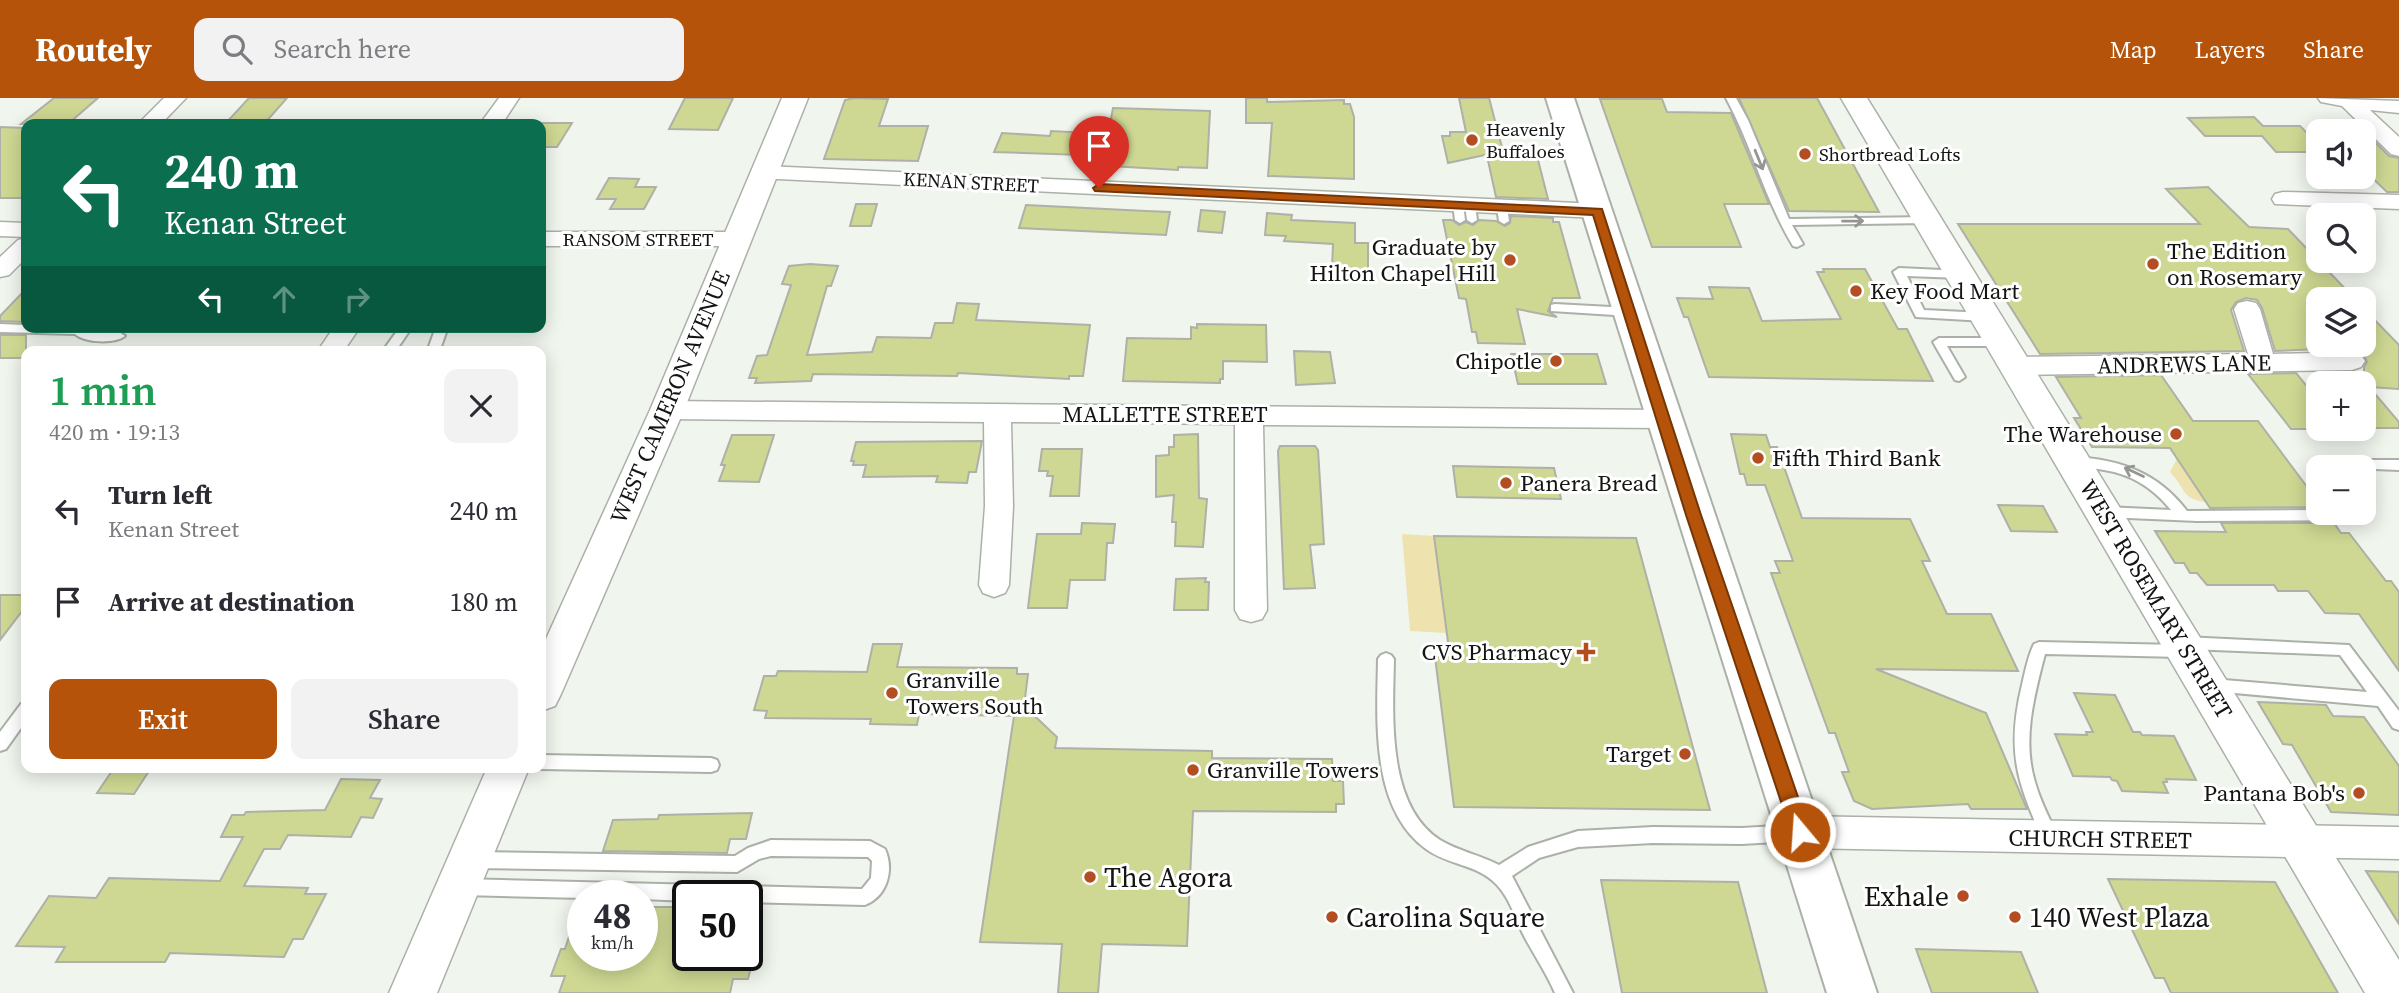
<!DOCTYPE html>
<html lang="en">
<head>
<meta charset="utf-8">
<style>
  :root { --surface:#fff; --page:#f2f2f3; --text:#2b2b33; --muted:#7c7c81; --accent:#b45309 }
  body { margin:0; font-family:"Source Serif 4",serif; background:var(--page); color:var(--text); height:100vh; display:flex; flex-direction:column; font-size:26px; white-space:nowrap }
  * { box-sizing:border-box; margin:0 }
  p { font-size:23px; color:var(--muted) }
  .icon { flex:none; width:38px; height:38px; fill:none; stroke:currentColor; stroke-width:2; stroke-linecap:round; stroke-linejoin:round }
  .map { position:relative; flex:1; overflow:hidden }
  .panel { position:absolute; left:21px; top:248px; width:525px; height:427px; display:flex; flex-direction:column; background:var(--surface); border-radius:14px; box-shadow:0 4px 18px #0003 }
  .panel>* { flex:none }
  .hud { position:absolute; left:21px; top:21px; width:525px; height:214px; border-radius:14px; box-shadow:0 4px 18px #0003; background:#0b6e4f; color:#fff; overflow:hidden }
  .fabs { position:absolute; left:2306px; top:21px; display:grid; gap:14px }
  .fabs a { display:grid; place-items:center; width:70px; height:70px; border-radius:14px; background:var(--surface); box-shadow:0 4px 18px #0003; font-size:35px }
  .speed { position:absolute; left:567px; top:782px; display:flex; gap:14px; font-size:35px; font-weight:700; text-align:center }
  .speed>* { display:grid; place-content:center; width:91px; height:91px; border-radius:50%; background:var(--surface); box-shadow:0 4px 18px #0003; line-height:1 }
  .speed small { font-size:18px; font-weight:400 }
  .speed .limit { border:4px solid #111; border-radius:10px; background:#fff; color:#111 }
  .pin { position:absolute; display:grid; place-items:center; width:60px; height:60px; color:#fff; margin:-72px -30px; border-radius:50% 50% 50% 0; rotate:-45deg; box-shadow:0 0 7px #0007 }
  .pin .icon { rotate:45deg }
  .me { position:absolute; width:77px; margin:-38px; rotate:342deg; stroke-linejoin:round; filter:drop-shadow(0 0 5px #0008) }
  .turn { display:flex; align-items:center; gap:24px; height:147px; padding:0 28px; font-size:32px }
  .turn .icon { width:91px; height:91px; stroke-width:2.5 }
  .turn b { display:block; font-size:49px; line-height:60px }
  .lanes { display:flex; align-items:center; height:66px; padding:0 28px; background:#0003; justify-content:center; gap:35px; direction:ltr }
  .lanes .off { opacity:.35 }
  .round { display:grid; place-items:center; flex:none; width:74px; height:74px; border-radius:14px; background:var(--page) }
  .summary { display:flex; align-items:center; justify-content:space-between; height:119px; padding:0 28px }
  h1 { font-size:42px; font-weight:600; line-height:52px; color:#1e9e55 }
  .primary-button { display:flex; gap:14px; margin-top:auto; padding:14px 28px }
  .primary-button a { flex:1; height:80px; border-radius:14px; background:var(--accent); color:#fff; font-size:28px; font-weight:600; line-height:80px; text-align:center }
  .primary-button a+a { background:var(--page); color:var(--text) }
  ul { padding:0; list-style:none }
  li { display:flex; align-items:center; gap:21px; height:91px; padding:0 28px }
  li div { flex:1 }
  li b { display:block; font-size:26px }
  li em { font-style:normal }
  header { display:flex; align-items:center; gap:42px; box-sizing:border-box; height:98px; padding:0 35px; background:var(--accent); color:#fff }
  header strong { font-size:33px }
  nav { display:flex; gap:38px; margin-inline-start:auto; font-size:24px }
  .search { width:490px; height:63px; background:var(--page); display:flex; align-items:center; gap:18px; box-sizing:border-box; padding:0 24px; border-radius:14px; color:var(--muted); font-size:26px }
  .map>svg:first-child { display:block }
</style>
</head>
<body>
<header>
<strong>Routely</strong>
<div class="search"><svg class="icon" aria-label="search" viewBox="0 0 24 24"><circle cx="10" cy="10" r="6"/><path d="M15 15l6 6"/></svg>Search here</div>
<nav><a>Map</a><a>Layers</a><a>Share</a></nav>
</header>
<div class="map">
<svg width="2399" height="895" viewBox="0 0 2399 895">
  <rect width="100%" height="100%" fill="#f0f6ed"/>
  <g fill="#eee3af">
    <path d="M2178 359 2209 405C2179 400 2188 393 2170 374Z"/>
    <path d="M1402 436 1434 438 1447 535 1410 533Z"/>
  </g>
  <g fill="#ced892" stroke="#afb0a7" stroke-width="2">
    <path d="M54 0H98L68 26H21Z"/>
    <path d="M249 0H287L264 26H225Z"/>
    <path d="M685 0H733L718 32 669 31Z"/>
    <path d="M854 0 888 1 879 28H928L918 63 824 61 845 2Z"/>
    <path d="M1246 0H1267V4L1344 2V6H1350L1354 19V81L1268 78 1272 25H1246Z"/>
    <path d="M1459 0H1489L1503 53 1448 65 1442 38H1450V34H1466Z"/>
    <path d="M1739 0H1817L1879 114 1789 113Z"/>
    <path d="M1600 1H1662L1667 14 1731 15 1769 106H1724L1741 149H1652Z"/>
    <path d="M1113 10 1210 13 1207 70 1178 69V72L1110 68 1112 58 994 54 1002 35 1050 38 1051 33 1108 36Z"/>
    <path d="M2254 19 2263 28H2300L2319 47V54H2276L2262 38H2205L2188 20Z"/>
    <path d="M541 25H572L557 49H541Z"/>
    <path d="M0 29 26 30V100H0Z"/>
    <path d="M2364 33 2389 58 2399 60V94H2387L2364 72Z"/>
    <path d="M1487 58H1537L1548 101 1496 99Z"/>
    <path d="M609 80 639 81 635 89H656L644 111H610L616 101H597Z"/>
    <path d="M2208 89 2249 129 2288 131 2355 201H2319V251L2275 253 2262 210 2257 202 2246 200 2236 204 2231 212 2244 253 2040 256 1958 126H2200L2166 91Z"/>
    <path d="M856 106H877L871 128H850Z"/>
    <path d="M1026 107 1146 113 1170 114 1166 137 1019 130Z"/>
    <path d="M1201 112 1225 114 1222 135 1198 133Z"/>
    <path d="M1267 115 1292 117 1291 122 1355 125V145H1368V172L1332 170 1333 146 1284 143 1286 138 1265 137Z"/>
    <path d="M1511 118 1553 120V124H1559L1580 200H1553L1548 213 1557 219 1517 211 1525 246 1478 245 1476 234H1472L1466 201 1459 200 1443 122H1452L1459 127 1466 124 1473 127 1479 122 1496 123 1505 128 1510 125Z"/>
    <path d="M810 166 838 168 831 188H827L807 257 872 254 877 239 931 240 935 225H953L957 205 979 206 976 222 1090 227 1083 278H1069V281L958 275 957 278 813 276 811 283 755 285 757 280H749L757 258 767 257 791 187 782 186 789 168Z"/>
    <path d="M1823 171H1865L1898 231H1907L1933 283 1709 279 1688 219H1684L1677 200 1713 201 1709 189 1749 190 1762 223 1841 221 1817 174H1824Z"/>
    <path d="M26 191V224L0 223V218Z"/>
    <path d="M2364 211 2399 247V291L2369 289 2399 324V330H2364V269L2367 264 2364 257Z"/>
    <path d="M1197 226 1266 227 1267 264 1223 263V281H1220V285L1123 283 1127 240 1191 241V229L1197 230Z"/>
    <rect x="0" y="237" width="26" height="23"/>
    <path d="M1294 253 1330 254 1335 285 1296 287Z"/>
    <path d="M1511 256H1597L1606 286H1518Z"/>
    <path d="M2296 275 2319 303V331H2291L2248 276Z"/>
    <path d="M2161 277 2193 323H2258L2319 405V409L2210 410 2170 350 2092 349 2074 320H2081L2056 279Z"/>
    <path d="M1198 336 1199 400 1207 401 1203 449 1175 448 1176 424H1172L1174 397 1156 399V358L1169 357V349H1174V337Z"/>
    <path d="M1731 336 1766 337 1770 349H1777L1802 420 1910 421 1930 463H1922L1947 516H1991L2018 573 1876 571 1986 615 2027 711H1971L1968 706 1872 711 1854 703 1842 674H1849L1835 635H1829L1771 475H1780L1775 463H1793L1765 387H1747L1744 376H1740Z"/>
    <path d="M732 337H774L759 384 719 383 725 367H721Z"/>
    <path d="M982 343 976 374H969L967 385 936 384 938 378 863 379 866 367H853L854 363H851L856 344Z"/>
    <path d="M1280 348H1315L1318 352 1324 446 1310 447 1315 490 1284 491 1278 353Z"/>
    <path d="M1042 351H1082L1079 398H1050L1053 378H1047L1048 373H1039Z"/>
    <path d="M1453 368 1554 370 1561 401 1457 399Z"/>
    <path d="M1998 407 2043 408 2057 434 2011 433Z"/>
    <path d="M1082 425 1115 426 1113 445H1107L1105 482H1070L1067 510H1028L1037 436H1081Z"/>
    <path d="M2221 425H2334L2341 435H2349L2386 483H2391L2399 494V573L2359 516 2325 515 2308 493H2278L2274 487H2207L2197 475H2190L2184 465H2175L2155 433 2226 434Z"/>
    <path d="M1434 438 1636 440 1710 712 1454 709 1435 559H1450Z"/>
    <path d="M1206 480 1205 484H1209L1208 512H1174L1176 481Z"/>
    <path d="M0 497H26V508L0 542Z"/>
    <path d="M873 546H902L897 569 1017 570V576H1028L1024 608 1057 639 1055 650 1212 653V660L1332 661 1333 683H1343L1344 706H1336V714L1193 713 1187 848 1102 846 1098 895H1058L1062 846 980 844 1014 618 919 616 917 627 870 626 871 621 765 620 767 613 754 612 764 578H776L778 573 867 574Z"/>
    <path d="M2074 595 2115 597 2133 634H2140L2142 637 2174 638 2196 682 2166 681 2167 684H2163L2168 695 2122 693 2117 683 2112 682 2110 679 2073 678 2055 636 2087 637 2086 634H2093Z"/>
    <path d="M2258 604 2326 607 2333 618 2364 619 2399 668V717L2331 714 2292 647 2283 646Z"/>
    <path d="M114 670H151L134 696 97 695Z"/>
    <path d="M341 681 380 682 370 700 382 701 373 720 361 719 351 739 288 737 280 751H264L244 788 308 790 305 796H326L303 841H293L284 859 170 855 165 864H56L65 849 16 848 49 798 96 800 109 780 220 783 243 739H221L232 717H244L246 714 325 712Z"/>
    <path d="M752 715 746 741H730L727 755 603 753 613 722 658 721 659 717Z"/>
    <path d="M2366 773 2399 774V826Z"/>
    <path d="M2108 781 2275 784 2338 895H2171L2164 880H2155Z"/>
    <path d="M1601 782 1738 784 1767 895H1622Z"/>
    <path d="M579 808 583 809V858H642V809H688V858H754L748 881H733L730 895H559L565 878H551L561 851H565Z"/>
    <path d="M1916 851 2021 854 2038 895H1932Z"/>
  </g>
  <g fill="none" stroke-linecap="round" stroke-linejoin="round">
    <g stroke="#abb0a8" stroke-width="4">
      <g id="service">
        <path d="M1726 0H1736L1748 22 1789 121 1928 119 1933 122 1928 125 1792 127 1803 146 1797 149 1793 148C1765 102 1752 48 1726 0Z"/>
        <path d="M1458 103 1463 106 1465 122 1460 125 1455 122 1453 106Z"/>
        <path d="M1470 104 1475 107 1477 122 1472 125 1467 122 1465 107Z"/>
        <path d="M1502 106 1507 109 1509 123 1504 126 1499 123 1497 109Z"/>
        <path d="M1899 170 1964 173V179L1960 180 1907 178 1924 212 1985 215 1991 219 1985 223 1916 219 1893 174Z"/>
        <path d="M1555 206 1630 210 1636 214 1630 218 1551 213V207Z"/>
        <path d="M0 226 26 227V229H82L88 234H119L125 238C115 246 85 245 75 236L0 234Z"/>
        <path d="M400 229H412L395 254H382Z"/>
        <path d="M436 229H448L439 254H427Z"/>
        <path d="M1939 240H2001L2007 244 2001 248H1947L1965 279 1959 283 1955 282 1933 244Z"/>
        <path d="M2075 359C2122 362 2158 375 2187 413L2319 412V415H2364V410L2369 411 2373 417 2366 422 2197 423 2105 419 2098 414 2105 409 2171 412C2154 391 2132 376 2104 372 2093 370 2081 370 2070 367L2068 364 2070 361Z"/>
        <path d="M2329 362H2399V372L2324 369V364Z"/>
        <path d="M2185 539 2349 547 2399 613V632L2393 630 2378 608 2212 593 2207 591 2204 587 2207 583 2212 581 2367 594 2340 557 2189 551 2187 557 2182 559 2045 556C2034 598 2022 642 2035 684 2040 703 2050 721 2058 739L2056 744 2050 747 2044 744C2017 685 2006 653 2022 587 2025 574 2028 558 2034 546L2039 544 2179 547 2180 541Z"/>
        <path d="M1386 555 1391 557 1394 561C1393 617 1386 707 1440 742 1458 753 1480 757 1499 767L1528 749 1578 733 1653 729 1742 730 1795 727 1801 730 1803 735 1801 740 1795 743 1742 746 1653 745 1578 749 1539 760 1512 778 1573 895H1555C1546 874 1532 854 1522 834 1515 818 1509 800 1497 787 1478 766 1447 767 1426 751 1370 710 1377 622 1378 561L1381 557Z"/>
        <path d="M26 605V623L6 651 0 653V634L21 606Z"/>
        <path d="M541 657 711 660 717 662 719 667 717 672 711 674 541 671 539 670Z"/>
        <path d="M771 742 870 743 885 751C894 771 888 798 865 807L747 804V798H688V803L642 801V798H583V800L463 797 457 795 454 789 457 783 463 781 862 791 871 780 872 763 868 759 771 758 759 761 737 774 475 770 469 767 467 762 469 757 475 754 735 758 748 750Z"/>
      </g>
    </g>
    <g stroke="#abb0a8" stroke-width="3">
      <g id="minor">
        <path d="M164 0H186L161 26H138Z"/>
        <path d="M499 0H519L502 26H480Z"/>
        <path d="M2318 0 2399 3V15L2370 12 2399 39V58L2391 56 2342 8 2321 4Z"/>
        <path d="M765 68 1598 106 1606 108 1610 113 1606 118 1598 120 757 80 754 75 757 70Z"/>
        <path d="M2283 94 2399 97V111L2275 106 2272 101 2275 96Z"/>
        <path d="M0 124 26 125V139L0 138Z"/>
        <path d="M541 134H735L743 136 747 141 743 146 735 148H541Z"/>
        <path d="M26 140V160L9 177 0 179V159L18 142Z"/>
        <path d="M2247 203 2256 205 2260 211 2273 256 2352 254 2361 257 2365 263 2361 269 2352 272 2015 277 2006 274 2002 268 2006 262 2015 259 2248 256 2234 211 2238 205Z"/>
        <path d="M334 229H360L343 254H317Z"/>
        <path d="M667 303 1663 312 1673 314 1677 321 1673 328 1663 330 1263 327 1267 512 1262 521 1251 524 1240 521 1235 512V326L1011 324 1013 408 1009 487 1005 495 994 499 983 495 979 487 985 408 984 324 667 321 657 319 653 312 657 305Z"/>
        <path d="M1800 718 2399 729V761L1800 750 1787 745 1782 734 1787 723Z"/>
      </g>
    </g>
    <g stroke="#abb0a8" stroke-width="3">
      <g id="tertiary">
        <path d="M782 0H808L684 312 561 596 555 608 541 613V552L650 312Z"/>
        <path d="M1841 0H1867L2399 862V895H2365Z"/>
        <path d="M487 670H529L437 895H389Z"/>
      </g>
    </g>
    <g stroke="#abb0a8" stroke-width="4">
      <path id="secondary" d="M1546 0H1574L1877 895H1827Z"/>
    </g>
    <use href="#service" fill="#fff" fill-rule="evenodd"/>
    <use href="#minor" fill="#fff" fill-rule="evenodd"/>
    <use href="#tertiary" fill="#fff" fill-rule="evenodd"/>
    <use href="#secondary" fill="#fff" fill-rule="evenodd"/>
  </g>
  <defs><path id="oneway-shaft" d="M-6 0H5M1.5-3L5.5 0L1.5 3" fill="none" stroke-width="1.6" stroke-linecap="round" stroke-linejoin="round" transform="scale(1.75)"/></defs>
  <g stroke="#959694">
    <use href="#oneway-shaft" transform="translate(1759 62) rotate(68)"/>
    <use href="#oneway-shaft" transform="translate(1853 123) rotate(-1)"/>
    <use href="#oneway-shaft" transform="translate(2134 374) rotate(-155)"/>
  </g>
  <path fill="#b45309" stroke="#753606" stroke-width="2" d="M1099 86 1602 111 1701 417 1810 734 1807 741 1800 743 1793 741 1791 734 1686 417 1593 117 1095 93 1093 90Z"/>
  <g fill="#b34d22" stroke="#fff" stroke-width="2.5">
    <circle cx="1472" cy="42" r="7"/>
    <circle cx="1805" cy="56" r="7"/>
    <circle cx="1510" cy="162" r="7"/>
    <circle cx="2153" cy="166" r="7"/>
    <circle cx="1856" cy="193" r="7"/>
    <circle cx="1556" cy="263" r="7"/>
    <circle cx="2176" cy="336" r="7"/>
    <circle cx="1758" cy="360" r="7"/>
    <circle cx="1506" cy="385" r="7"/>
    <path d="M1582.5 543.5h7v7h7v7h-7v7h-7v-7h-7v-7h7z"/>
    <circle cx="892" cy="595" r="7"/>
    <circle cx="1685" cy="656" r="7"/>
    <circle cx="1193" cy="672" r="7"/>
    <circle cx="2359" cy="695" r="7"/>
    <circle cx="1090" cy="779" r="7"/>
    <circle cx="1963" cy="798" r="7"/>
    <circle cx="1332" cy="819" r="7"/>
    <circle cx="2015" cy="819" r="7"/>
  </g>
  <g text-anchor="middle" stroke-width="6" stroke-linejoin="round" paint-order="stroke">
    <g font-size="19" fill="#131512" stroke="#fff" text-anchor="start">
      <text x="1486" y="38">Heavenly<tspan x="1486" dy="22">Buffaloes</tspan></text>
      <text x="1819" y="63">Shortbread Lofts</text>
    </g>
    <g font-size="19" fill="#131512" stroke="#fff">
      <text transform="translate(971 84) rotate(3)" y="7">KENAN STREET</text>
      <text x="638" y="148">RANSOM STREET</text>
    </g>
    <g font-size="23" fill="#131512" stroke="#fff" text-anchor="end">
      <text x="1496" y="157">Graduate by<tspan x="1496" dy="26">Hilton Chapel Hill</tspan></text>
      <text x="2167" y="161" text-anchor="start">The Edition<tspan x="2167" dy="26">on Rosemary</tspan></text>
      <text x="1870" y="201" text-anchor="start">Key Food Mart</text>
      <text x="1542" y="271">Chipotle</text>
      <text x="2162" y="344">The Warehouse</text>
      <text x="1772" y="368" text-anchor="start">Fifth Third Bank</text>
      <text x="1520" y="393" text-anchor="start">Panera Bread</text>
      <text x="1572" y="562">CVS Pharmacy</text>
      <text x="906" y="590" text-anchor="start">Granville<tspan x="906" dy="26">Towers South</tspan></text>
      <text x="1671" y="664">Target</text>
      <text x="1207" y="680" text-anchor="start">Granville Towers</text>
      <text x="2345" y="703">Pantana Bob's</text>
    </g>
    <g font-size="23" fill="#131512" stroke="#fff">
      <text transform="translate(2184 266) rotate(-1)" y="8">ANDREWS LANE</text>
      <text transform="translate(670 299) rotate(-67)" y="8">WEST CAMERON AVENUE</text>
      <text x="1165" y="324">MALLETTE STREET</text>
      <text transform="translate(2156 501) rotate(59)" y="8">WEST ROSEMARY STREET</text>
      <text transform="translate(2100 741) rotate(1)" y="8">CHURCH STREET</text>
    </g>
    <g font-size="28" fill="#131512" stroke="#fff" text-anchor="start">
      <text x="1104" y="789">The Agora</text>
      <text x="1949" y="808" text-anchor="end">Exhale</text>
      <text x="1346" y="829">Carolina Square</text>
      <text x="2029" y="829">140 West Plaza</text>
    </g>
  </g>
</svg>
<div class="fabs">
<a><svg class="icon" aria-label="sound" viewBox="0 0 24 24"><path d="M4 9h4l5-4v14l-5-4H4zM17 9q2 3 0 6"/></svg></a>
<a><svg class="icon" aria-label="search" viewBox="0 0 24 24"><circle cx="10" cy="10" r="6"/><path d="M15 15l6 6"/></svg></a>
<a><svg class="icon" aria-label="layers" viewBox="0 0 24 24"><path d="M12 4l9 5-9 5-9-5zM3 14l9 5 9-5"/></svg></a>
<a>+</a>
<a>−</a>
</div>
<div class="speed"><div>48<small>km/h</small></div><div class="limit">50</div></div>
<div class="pin" style="left:1099px;top:90px;background:#d93025"><svg class="icon" aria-label="arrive" viewBox="0 0 24 24"><path d="M6 21V4h12l-3 4 3 4H6"/></svg></div>
<svg class="me" style="left:1800px;top:734px" viewBox="-20 -20 40 40"><circle r="17" fill="#b45309" stroke="#fff" stroke-width="3"/><path d="M0-11L8 9 0 5-8 9z" fill="#fff"/></svg>
<div class="hud">
<div class="turn"><svg class="icon" aria-label="left" viewBox="0 0 24 24"><path d="M17 20v-9H6M10 6l-5 5 5 5"/></svg><div><b>240 m</b>Kenan Street</div></div>
<div class="lanes"><svg class="icon" aria-label="left" viewBox="0 0 24 24"><path d="M17 20v-9H6M10 6l-5 5 5 5"/></svg><svg class="icon off" aria-label="ahead" viewBox="0 0 24 24"><path d="M12 20V5M6 11l6-6 6 6"/></svg><svg class="icon off" aria-label="right" viewBox="0 0 24 24"><path d="M7 20v-9h11M14 6l5 5-5 5"/></svg></div>
</div>
<section class="panel">
<div class="summary"><div><h1>1 min</h1><p>420 m · 19:13</p></div><a class="round"><svg class="icon" aria-label="close" viewBox="0 0 24 24"><path d="M6 6l12 12M18 6L6 18"/></svg></a></div>
<ul>
<li><svg class="icon" aria-label="left" viewBox="0 0 24 24"><path d="M17 20v-9H6M10 6l-5 5 5 5"/></svg><div><b>Turn left</b><p>Kenan Street</p></div><em>240 m</em></li>
<li><svg class="icon" aria-label="arrive" viewBox="0 0 24 24"><path d="M6 21V4h12l-3 4 3 4H6"/></svg><div><b>Arrive at destination</b></div><em>180 m</em></li>
</ul>
<div class="primary-button"><a>Exit</a><a>Share</a></div>
</section>
</div>
</body>
</html>
